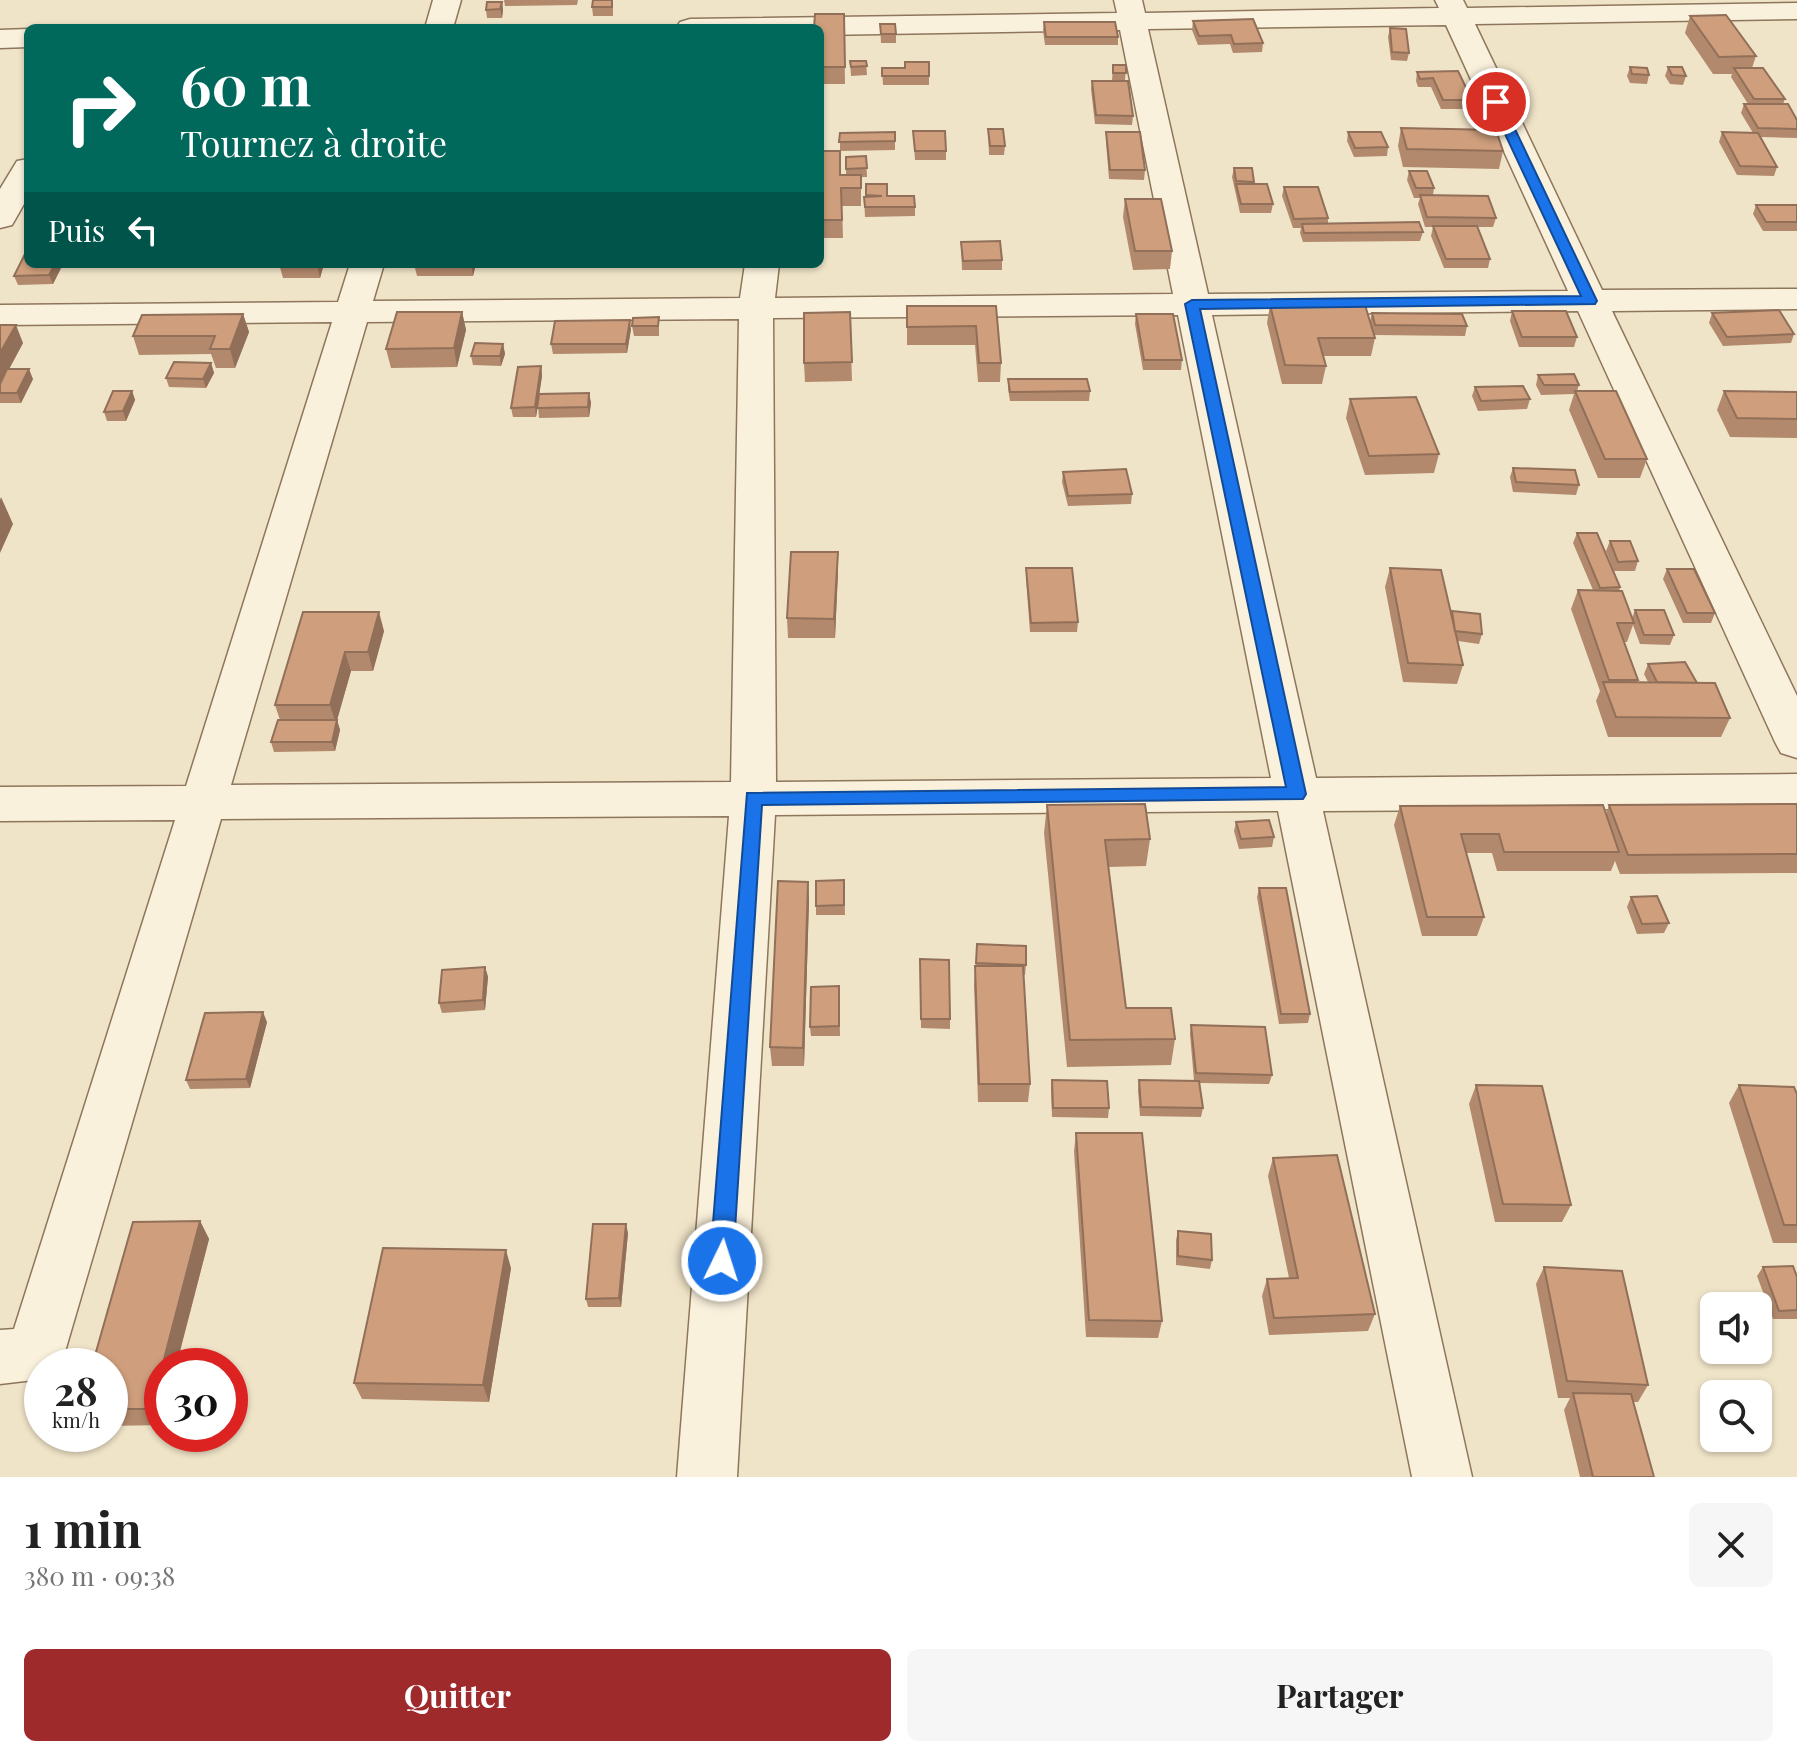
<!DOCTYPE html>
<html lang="fr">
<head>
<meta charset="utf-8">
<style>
  :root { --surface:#fff; --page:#f6f6f6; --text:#222; --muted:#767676; --accent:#9e2a2b }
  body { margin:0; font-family:"Playfair Display",serif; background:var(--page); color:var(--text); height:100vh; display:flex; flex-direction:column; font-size:30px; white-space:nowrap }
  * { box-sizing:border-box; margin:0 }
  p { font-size:26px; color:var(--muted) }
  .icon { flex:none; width:44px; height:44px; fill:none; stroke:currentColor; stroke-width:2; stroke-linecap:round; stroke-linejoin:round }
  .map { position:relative; height:1477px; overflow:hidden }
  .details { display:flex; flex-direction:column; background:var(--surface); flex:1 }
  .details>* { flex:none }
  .banner { position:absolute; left:24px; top:24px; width:800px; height:244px; border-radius:12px; box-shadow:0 2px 6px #0004; background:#00695c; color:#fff; overflow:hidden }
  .controls { position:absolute; left:1700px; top:1292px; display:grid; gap:16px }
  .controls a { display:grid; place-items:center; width:72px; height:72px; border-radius:12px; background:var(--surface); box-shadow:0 2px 6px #0004; font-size:40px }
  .speed { position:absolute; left:24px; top:1348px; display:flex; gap:16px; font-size:40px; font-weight:700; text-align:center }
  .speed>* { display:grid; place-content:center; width:104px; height:104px; border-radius:50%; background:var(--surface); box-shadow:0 2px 6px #0004; line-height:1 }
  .speed small { font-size:20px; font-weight:400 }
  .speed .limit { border:12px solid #d22; background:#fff; color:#111 }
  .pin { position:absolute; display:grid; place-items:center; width:68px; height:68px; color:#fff; margin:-34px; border:4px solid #fff; border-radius:50%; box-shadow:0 2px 8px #0007 }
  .me { position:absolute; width:88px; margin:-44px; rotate:4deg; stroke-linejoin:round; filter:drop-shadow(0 0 6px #0008) }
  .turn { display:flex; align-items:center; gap:28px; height:168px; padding:0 24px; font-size:36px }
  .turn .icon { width:104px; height:104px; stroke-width:2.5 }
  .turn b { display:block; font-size:56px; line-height:68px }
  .then { display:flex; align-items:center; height:76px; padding:0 24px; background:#0003; gap:16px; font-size:30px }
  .round { display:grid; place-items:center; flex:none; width:84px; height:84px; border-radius:12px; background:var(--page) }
  .headline { display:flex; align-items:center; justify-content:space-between; height:136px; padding:0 24px }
  h1 { font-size:48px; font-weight:700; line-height:60px }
  .action { display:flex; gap:16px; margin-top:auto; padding:16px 24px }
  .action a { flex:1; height:92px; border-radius:12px; background:var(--accent); color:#fff; font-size:32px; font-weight:700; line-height:92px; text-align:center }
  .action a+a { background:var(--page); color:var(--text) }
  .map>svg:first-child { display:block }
</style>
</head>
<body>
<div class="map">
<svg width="1797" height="1477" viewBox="0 0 1797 1477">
  <rect width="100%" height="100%" fill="#f0e4c8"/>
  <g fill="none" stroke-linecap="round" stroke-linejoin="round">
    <g stroke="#8d765c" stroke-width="3">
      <g id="street">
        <path d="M433 0H461L453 28H425Z"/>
        <path d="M1114 0H1142L1145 13 1439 8 1435 0H1463L1467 8 1797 3V19L1475 24 1602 290 1797 289V309L1612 311 1797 696V758L1781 753 1775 742 1578 311 1212 315 1316 778 1797 774V808L1323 811 1472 1477H1412L1278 811 775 815 737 1477H677L729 816 221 819 64 1355 59 1366H42V1379L0 1384V1330L14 1329 175 820 0 821V787L186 786 332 322 0 325V305L338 302 350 264H384L373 301 740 298 745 264H779L775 298 1173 294 1120 30 820 35V28H676L680 22 690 19 1117 13ZM1446 25 1568 291 1208 294 1148 29ZM1178 315 1271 778 776 782 773 318ZM739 319 731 782 231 785 367 322Z"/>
        <path d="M28 29V47L0 48V30Z"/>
        <path d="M28 159V197L12 225 0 228V189L17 161Z"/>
      </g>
    </g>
    <use href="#street" fill="#faf1dc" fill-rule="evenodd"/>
  </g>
  <g fill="#b2896c">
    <path d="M504 0H578L577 5 505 6Z"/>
    <path d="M593 0H613V16H593L592 7Z"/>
    <path d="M502 2 503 10 502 18H487L486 10Z"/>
    <path d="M844 14 845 84H820V28Z"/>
    <path d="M1690 16 1756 56 1752 68 1785 99 1783 104 1797 120V138L1761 137 1777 167 1774 176 1737 175 1719 142 1722 132 1753 133 1741 113 1744 104H1748L1731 77 1732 74H1713L1685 33Z"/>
    <path d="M1193 21 1263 43 1262 52 1233 53 1230 44 1198 45 1192 30Z"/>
    <path d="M1044 22 1118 37V45H1045L1043 31Z"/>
    <path d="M880 24 896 34V43H881Z"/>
    <path d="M1390 28 1409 53 1407 61 1391 60 1388 37Z"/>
    <path d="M850 61H866L867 75 851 76Z"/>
    <path d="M929 62V85H883L882 68H905Z"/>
    <path d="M1113 65H1126L1125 81 1133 116 1132 125 1095 124 1091 89 1092 81H1112Z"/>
    <path d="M1630 67 1649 75 1647 84 1630 83 1627 76Z"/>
    <path d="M1668 67 1686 76 1683 85 1670 84 1665 76Z"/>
    <path d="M1458 71 1472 100 1470 109H1441L1431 87H1418L1416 81 1417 72Z"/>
    <path d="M1401 128 1503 151 1499 169 1403 167 1398 146Z"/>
    <path d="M988 129 1005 146 1004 155H989Z"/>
    <path d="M913 131 946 151V160H915Z"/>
    <path d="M895 132V150L840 151V133Z"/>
    <path d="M1106 132 1145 170 1144 180 1109 179 1106 141Z"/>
    <path d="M1348 132 1388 147 1387 156 1354 157 1347 141Z"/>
    <path d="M820 151 840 175H846V157L866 156 867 177H861V206H842L843 238H820Z"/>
    <path d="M1234 168 1254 182V184L1273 204 1271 213H1240L1232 177Z"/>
    <path d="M1409 171 1434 188 1433 195 1496 218 1493 227H1478L1490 259 1488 268H1444L1431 236 1433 227H1425L1418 204 1420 198H1414L1407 180Z"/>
    <path d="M866 184 887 196 915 207V216L865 217 864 197H866Z"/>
    <path d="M1284 187 1328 218V223L1423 232 1420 241 1303 242 1300 233 1301 228H1293L1282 196Z"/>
    <path d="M1125 199 1172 251 1170 269 1133 270 1123 217Z"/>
    <path d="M1756 205H1797V231H1763L1753 214Z"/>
    <path d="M961 242 1002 260V270H962Z"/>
    <path d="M63 264 53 284 18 285 14 276Z"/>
    <path d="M279 264H324L320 278H283Z"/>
    <path d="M414 264H476L473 276H417Z"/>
    <path d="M1270 305 1370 321 1372 313 1467 326 1465 336 1374 335 1375 338 1371 356H1323L1326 366 1322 384H1282L1267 323Z"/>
    <path d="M907 306H996L1001 363 1000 382H978L975 345H907Z"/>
    <path d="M1512 311 1577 337 1574 347H1519L1510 321Z"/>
    <path d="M462 312 466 330 457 367 391 368 386 349Z"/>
    <path d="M850 312 852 381 805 382 804 363Z"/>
    <path d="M1712 313 1794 334 1791 343 1723 346 1709 323Z"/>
    <path d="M243 314 249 332 235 368H216L211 354 139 355 133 336Z"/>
    <path d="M1136 314 1182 360 1181 370H1143L1135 324Z"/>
    <path d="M659 317V336H634L632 326Z"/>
    <path d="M0 325 23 343 9 369 33 379 21 403H0Z"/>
    <path d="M631 329 627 353 553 354 551 344Z"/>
    <path d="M503 344 505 354 501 366 473 365 471 356Z"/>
    <path d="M211 363 214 373 206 388 169 387 166 378Z"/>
    <path d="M541 366 542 376 539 394 589 393 591 403 589 417 539 418 538 406 536 417H513L511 408Z"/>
    <path d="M1538 375 1579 385 1577 391 1647 459 1640 478H1598L1569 410 1574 394 1541 395 1536 385Z"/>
    <path d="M1008 379 1090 391 1089 401H1010L1008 389Z"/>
    <path d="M1475 387 1530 399 1527 409 1478 411 1472 396Z"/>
    <path d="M132 391 135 400 126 421H107L104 412Z"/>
    <path d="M1724 391 1797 392V438L1730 437 1717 410Z"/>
    <path d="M1350 399 1439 454 1434 473 1365 475 1346 418Z"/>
    <path d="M1513 468 1579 485 1576 495 1513 492 1510 477Z"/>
    <path d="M1063 472 1132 494 1131 504 1068 506 1062 482Z"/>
    <path d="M1577 533 1620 587 1619 591 1632 618 1635 610 1674 635 1670 645 1640 644 1633 625 1627 642H1624L1638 680 1637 682H1648L1644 674 1648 664 1697 683 1730 718 1721 737H1608L1596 701 1600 691 1571 609 1578 590H1593L1573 543Z"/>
    <path d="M1610 541 1638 561 1635 571H1614L1606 551Z"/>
    <path d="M838 552V571L835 638H788L787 618Z"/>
    <path d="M1026 568 1078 622 1077 632H1030L1026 578Z"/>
    <path d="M1390 568 1451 615 1452 611 1482 634 1479 644 1458 641 1463 665 1457 684 1403 682 1385 587Z"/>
    <path d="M1667 569 1715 613 1711 623H1683L1663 579Z"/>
    <path d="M303 612 384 631 373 671H351L337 720 340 730 335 751 274 752 271 742 280 720 275 705Z"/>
    <path d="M1797 804V873L1620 874 1615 861 1611 871H1497L1492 853H1466L1484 917 1477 936H1422L1394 825 1400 806 1606 814 1609 805Z"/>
    <path d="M1047 805 1150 839 1146 866 1108 867 1126 1008 1175 1039 1171 1065 1067 1067 1044 833Z"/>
    <path d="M1236 822 1274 837 1272 847 1239 849 1234 831Z"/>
    <path d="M844 880 845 915H816V881Z"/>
    <path d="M808 882 809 901 804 1066H772L770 1047Z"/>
    <path d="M1259 888 1310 1014 1308 1023 1279 1024 1257 897Z"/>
    <path d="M1631 897 1669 923 1664 933 1637 934 1627 907Z"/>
    <path d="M977 944 1026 965 1025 975H1023L1030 1084 1028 1102H978L974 985Z"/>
    <path d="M920 959 950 1019V1029L921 1028Z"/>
    <path d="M485 967 488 977 485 1010 442 1013 439 1003Z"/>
    <path d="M839 986 840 1036H811L810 1027Z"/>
    <path d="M267 1022 250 1088 190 1089 186 1080Z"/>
    <path d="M1191 1025 1272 1075 1269 1084 1199 1083 1203 1108 1201 1117 1140 1116 1138 1090 1139 1080 1194 1081 1190 1034Z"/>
    <path d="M1052 1080 1109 1108 1108 1118 1052 1117 1051 1090Z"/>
    <path d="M1476 1085 1571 1205 1562 1222H1495L1469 1104Z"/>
    <path d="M1739 1085 1797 1094V1243H1773L1729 1103Z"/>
    <path d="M1076 1133 1162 1321 1158 1338 1086 1337 1074 1151Z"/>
    <path d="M1273 1158 1375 1314 1368 1331 1269 1335 1262 1296 1267 1279 1289 1278 1268 1176Z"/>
    <path d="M200 1221 209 1239 161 1425 110 1426V1366Z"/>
    <path d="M1178 1231 1212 1260 1210 1269 1176 1265V1240Z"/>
    <path d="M628 1233 621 1307H588L586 1299Z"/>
    <path d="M1544 1267 1648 1385 1638 1402H1633L1654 1477H1580L1564 1410 1570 1398H1558L1536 1284Z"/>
    <path d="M1763 1267 1797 1277V1319H1773L1757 1276Z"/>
    <path d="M511 1268 489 1402 362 1399 354 1383Z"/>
  </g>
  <g fill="#916f58">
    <path d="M502 2 503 10 502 18 500 9Z"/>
    <path d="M55 264H63L53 284 49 275Z"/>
    <path d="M317 264H324L320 278Z"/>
    <path d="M471 264H476L473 276Z"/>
    <path d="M462 312 466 330 457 367 454 348Z"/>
    <path d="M243 314 249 332 235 368 230 349Z"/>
    <path d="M630 320 631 329 627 353 626 344Z"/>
    <path d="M16 325 23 343 0 386V353Z"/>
    <path d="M503 344 505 354 501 366 500 356Z"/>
    <path d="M211 363 214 373 206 388 203 379Z"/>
    <path d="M541 366 542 376 536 417 535 407Z"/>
    <path d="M29 369 33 379 21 403 17 393Z"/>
    <path d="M132 391 135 400 126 421 123 411Z"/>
    <path d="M589 393 591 403 589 417 588 407Z"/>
    <path d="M1 497 13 524 0 553V500Z"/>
    <path d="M838 552V571L835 638 834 619Z"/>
    <path d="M379 612 384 631 373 671 368 652Z"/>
    <path d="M345 652 351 671 337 720 340 730 335 751 332 742 336 724 330 705Z"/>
    <path d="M808 882 809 901 804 1066 803 1048Z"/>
    <path d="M485 967 488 977 485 1010 483 1000Z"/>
    <path d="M263 1012 267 1022 250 1088 246 1079Z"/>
    <path d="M200 1221 209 1239 176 1366H162Z"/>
    <path d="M626 1224 628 1233 621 1307 619 1298Z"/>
    <path d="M506 1250 511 1268 489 1402 483 1385Z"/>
    <path d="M162 1367V1422L161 1425 151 1409Z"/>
  </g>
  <g fill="#cf9f7d" stroke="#916f58" stroke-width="2">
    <path d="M593 0H612V7H592Z"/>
    <path d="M487 2H502L500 9 486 10Z"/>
    <path d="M815 14H844L845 67H820V28H814Z"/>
    <path d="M1726 15 1756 56 1719 57 1690 16Z"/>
    <path d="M1253 19 1263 43 1234 44 1231 35 1199 36 1193 21Z"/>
    <path d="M1044 22H1115L1118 37H1046Z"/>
    <path d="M880 24H895L896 34H881Z"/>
    <path d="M1390 28 1406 29 1409 53 1392 52Z"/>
    <path d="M850 61H866L867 66 851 67Z"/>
    <path d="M905 62H929V76H882V68H905Z"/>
    <rect x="1113" y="65" width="13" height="8"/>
    <path d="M1630 67 1647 68 1649 75 1632 74Z"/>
    <path d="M1668 67H1682L1686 76 1672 75Z"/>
    <path d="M1734 68H1763L1785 99H1754Z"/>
    <path d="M1458 71 1472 100H1443L1433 78 1420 79 1417 72Z"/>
    <path d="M1092 81H1128L1133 116 1096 115Z"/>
    <path d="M1744 104H1788L1797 120V129L1758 128Z"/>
    <path d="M1401 128 1496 130 1503 151 1407 149Z"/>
    <path d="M988 129H1003L1005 146H990Z"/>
    <path d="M913 131H945L946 151H915Z"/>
    <path d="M895 132V141L839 142 840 133Z"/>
    <path d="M1106 132H1140L1145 170H1110Z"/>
    <path d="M1348 132H1381L1388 147 1355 148Z"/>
    <path d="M1722 132 1758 133 1777 167 1740 166Z"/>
    <path d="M820 151H840V175H861V188H841L842 220H820Z"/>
    <path d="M866 156 867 168 846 169V157Z"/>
    <path d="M1234 168H1252L1254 182 1236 181Z"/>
    <path d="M1409 171H1427L1434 188H1416Z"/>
    <path d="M866 184H887V196H914L915 207H865L864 197 882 196 866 195Z"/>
    <path d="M1236 184H1267L1273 204H1241Z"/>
    <path d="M1284 187H1318L1328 218 1294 219Z"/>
    <path d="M1420 195 1488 196 1496 218 1427 217Z"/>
    <path d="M1125 199H1161L1172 251H1135Z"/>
    <path d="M1756 205H1797V222H1766Z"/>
    <path d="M1419 222 1423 232 1304 233 1302 224Z"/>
    <path d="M1433 226H1477L1490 259H1446Z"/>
    <path d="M1000 241 1002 260 963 261 961 242Z"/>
    <path d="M28 248V264H55L49 275 14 276Z"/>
    <path d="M1270 305H1365L1375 338H1318L1326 366 1285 365Z"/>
    <path d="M907 306H996L1001 363H979L976 326 907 327Z"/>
    <path d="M1779 310 1794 334 1727 337 1712 313Z"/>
    <path d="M1512 311H1566L1577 337H1522Z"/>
    <path d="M397 312H462L454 348 386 349Z"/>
    <path d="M850 312 852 362 804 363V313Z"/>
    <path d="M1372 313 1462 314 1467 326 1375 325Z"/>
    <path d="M243 314 230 349H210L215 336H133L142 315Z"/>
    <path d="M1136 314H1173L1182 360H1144Z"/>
    <path d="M659 317 658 326H632L633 318Z"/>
    <path d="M630 320 626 344H551L555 321Z"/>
    <path d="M0 325H16L0 353Z"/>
    <path d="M475 343 503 344 500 356H471Z"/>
    <path d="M174 362 211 363 203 379 166 378Z"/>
    <path d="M541 366 535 407 511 408 518 367Z"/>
    <path d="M7 369H29L17 393H0V384Z"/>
    <path d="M1574 374 1579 385H1544L1538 375Z"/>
    <path d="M1008 379H1087L1090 391 1010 392Z"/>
    <path d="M1523 386 1530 399 1481 401 1475 387Z"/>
    <path d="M113 391H132L123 411 104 412Z"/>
    <path d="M1575 391H1616L1647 459H1605Z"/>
    <path d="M1724 391 1797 392V419L1737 418Z"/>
    <path d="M589 393 588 407 537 408 539 394Z"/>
    <path d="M1416 397 1439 454 1369 456 1350 399Z"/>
    <path d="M1513 468 1575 470 1579 485 1516 482Z"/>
    <path d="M1126 469 1132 494 1068 496 1063 472Z"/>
    <path d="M1577 533H1597L1620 587 1600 588Z"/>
    <path d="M1610 541H1630L1638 561 1618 562Z"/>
    <path d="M791 552H838L834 619 787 618Z"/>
    <path d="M1026 568H1072L1078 622 1031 623Z"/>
    <path d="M1390 568 1441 570 1463 665 1408 663Z"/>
    <path d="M1667 569H1694L1715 613H1687Z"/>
    <path d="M1578 590 1622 591 1634 623H1617L1638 680H1609Z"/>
    <path d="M1635 610H1664L1674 635H1644Z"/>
    <path d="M1452 611 1480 614 1482 634 1455 631Z"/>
    <path d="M303 612H379L368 652H345L330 705H275Z"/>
    <path d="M1685 662 1697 683 1657 682 1648 664Z"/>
    <path d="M1603 682 1715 683 1730 718 1616 717Z"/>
    <path d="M278 720H337L332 742H271Z"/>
    <path d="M1145 804 1150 839 1105 840 1126 1008H1171L1175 1039 1070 1040 1047 805Z"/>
    <path d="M1797 804V854L1628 855 1609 805Z"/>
    <path d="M1603 805 1619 852H1504L1499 834H1461L1484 917H1427L1400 806Z"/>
    <path d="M1269 820 1274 837 1241 839 1236 822Z"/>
    <path d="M844 880V905L816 906V881Z"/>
    <path d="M778 881 808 882 803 1048 770 1047Z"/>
    <path d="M1259 888H1286L1310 1014H1281Z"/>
    <path d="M1657 896 1669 923 1642 924 1631 897Z"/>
    <path d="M977 944 1026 946V965L976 963Z"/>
    <path d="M920 959 949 960 950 1019H921Z"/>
    <path d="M975 966H1023L1030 1084H979Z"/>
    <path d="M485 967 483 1000 439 1003 442 970Z"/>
    <path d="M839 986V1026L810 1027 811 987Z"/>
    <path d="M263 1012 246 1079 186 1080 205 1013Z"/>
    <path d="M1191 1025 1265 1027 1272 1075 1196 1073Z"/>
    <path d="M1052 1080 1107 1081 1109 1108H1053Z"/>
    <path d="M1139 1080 1199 1081 1203 1108 1141 1107Z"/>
    <path d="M1476 1085 1542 1086 1571 1205 1503 1204Z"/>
    <path d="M1739 1085 1794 1087 1797 1094V1225H1784Z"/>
    <path d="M1076 1133H1142L1162 1321 1089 1320Z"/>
    <path d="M1337 1155 1375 1314 1274 1318 1267 1279 1298 1278 1273 1158Z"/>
    <path d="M200 1221 151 1409H110V1366H92L133 1222Z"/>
    <path d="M593 1224H626L619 1298 586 1299Z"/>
    <path d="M1178 1231 1211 1234 1212 1260 1178 1256Z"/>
    <path d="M383 1248 506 1250 483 1385 354 1383Z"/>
    <path d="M1793 1266 1797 1277V1310L1779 1311 1763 1267Z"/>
    <path d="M1544 1267 1622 1271 1648 1385 1567 1381Z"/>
    <path d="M1573 1393 1631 1394 1654 1477H1593Z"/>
  </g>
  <path fill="#1a73e8" stroke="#114b97" stroke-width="2" d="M1496 98 1502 102 1597 301 1595 304 1200 309 1306 794 1303 799 762 805 733 1261 730 1268 722 1271 713 1268 710 1261 747 793 1286 787 1185 304 1192 300 1581 296 1490 102Z"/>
</svg>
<div class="controls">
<a><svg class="icon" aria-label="sound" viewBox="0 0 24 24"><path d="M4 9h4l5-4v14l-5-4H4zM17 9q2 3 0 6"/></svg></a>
<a><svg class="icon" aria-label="search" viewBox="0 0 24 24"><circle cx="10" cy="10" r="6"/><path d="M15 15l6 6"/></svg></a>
</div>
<div class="speed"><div>28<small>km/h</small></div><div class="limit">30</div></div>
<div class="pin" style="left:1496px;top:102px;background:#d93025"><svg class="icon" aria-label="arrive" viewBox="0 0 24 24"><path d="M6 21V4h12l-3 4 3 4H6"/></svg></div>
<svg class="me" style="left:722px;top:1261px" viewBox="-20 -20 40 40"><circle r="17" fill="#1a73e8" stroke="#fff" stroke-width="3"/><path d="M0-11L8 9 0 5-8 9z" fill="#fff"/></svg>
<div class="banner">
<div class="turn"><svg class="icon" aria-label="right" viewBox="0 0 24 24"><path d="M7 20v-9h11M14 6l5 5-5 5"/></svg><div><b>60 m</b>Tournez à droite</div></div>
<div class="then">Puis<svg class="icon" aria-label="left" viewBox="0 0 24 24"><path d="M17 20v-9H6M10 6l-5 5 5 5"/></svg></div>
</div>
</div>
<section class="details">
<div class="headline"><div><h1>1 min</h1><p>380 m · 09:38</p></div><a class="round"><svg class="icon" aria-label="close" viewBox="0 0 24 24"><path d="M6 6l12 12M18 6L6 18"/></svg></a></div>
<div class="action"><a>Quitter</a><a>Partager</a></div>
</section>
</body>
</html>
